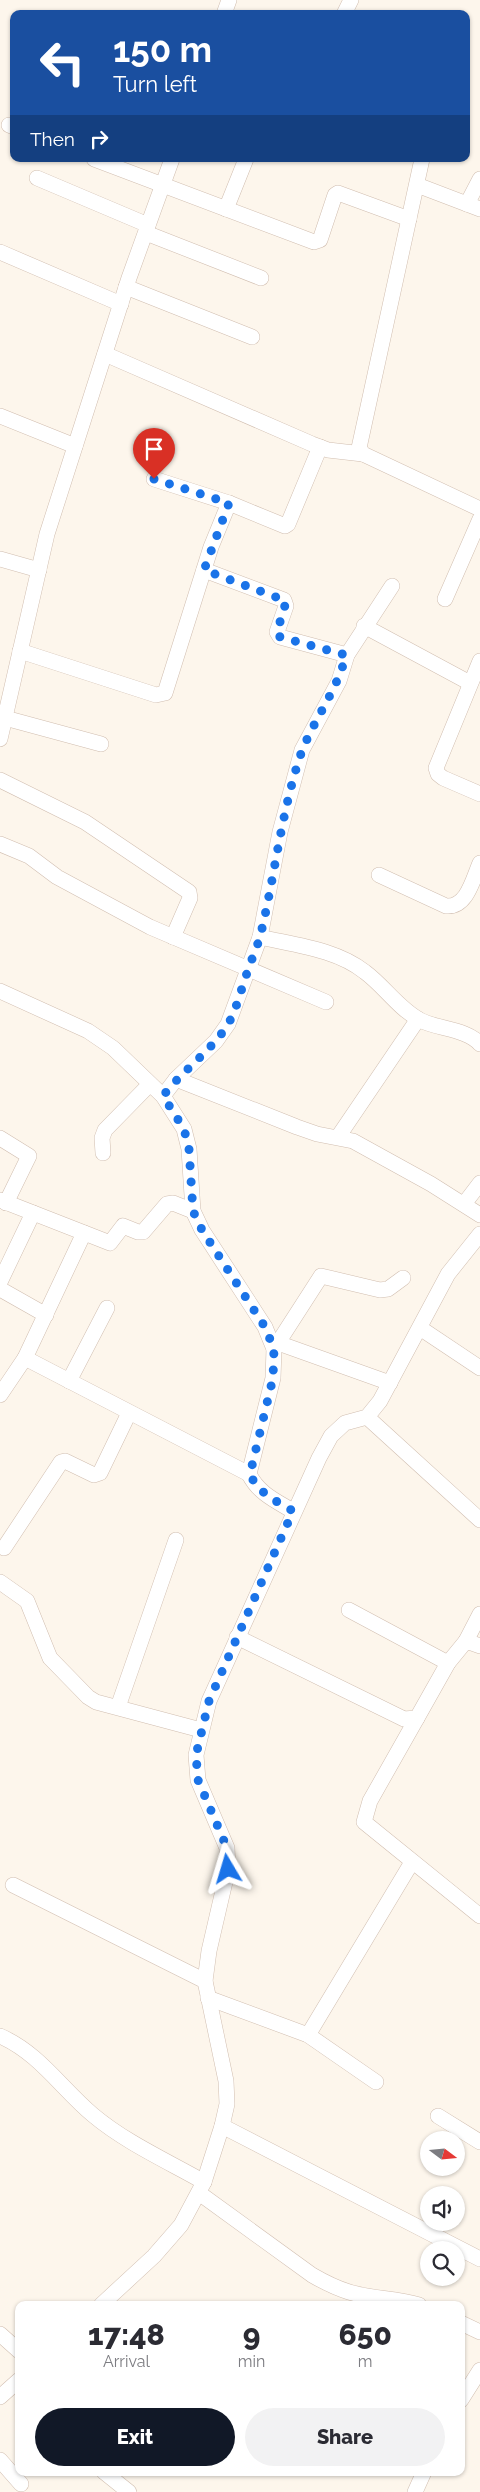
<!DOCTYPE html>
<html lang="en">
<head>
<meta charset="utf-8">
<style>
  :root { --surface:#fff; --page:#f2f2f3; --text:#2b2b33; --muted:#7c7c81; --accent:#111827 }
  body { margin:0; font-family:Raleway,sans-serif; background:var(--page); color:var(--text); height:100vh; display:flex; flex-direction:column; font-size:19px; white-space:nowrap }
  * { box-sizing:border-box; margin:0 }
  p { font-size:16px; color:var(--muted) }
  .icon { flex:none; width:28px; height:28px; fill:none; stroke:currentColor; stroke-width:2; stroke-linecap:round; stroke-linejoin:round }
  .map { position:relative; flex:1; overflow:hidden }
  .panel { position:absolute; left:15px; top:2301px; width:450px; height:175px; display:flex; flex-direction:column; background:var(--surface); border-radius:10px; box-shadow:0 1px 4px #0004 }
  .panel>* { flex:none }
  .hud { position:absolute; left:10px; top:10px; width:460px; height:152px; border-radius:10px; box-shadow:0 1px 4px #0004; background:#1a4fa0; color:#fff; overflow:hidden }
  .needle { width:32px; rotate:106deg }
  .controls { position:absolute; left:420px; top:2131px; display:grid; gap:10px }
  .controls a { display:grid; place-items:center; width:45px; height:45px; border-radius:50%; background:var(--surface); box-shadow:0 1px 4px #0004; font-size:25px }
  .pin { position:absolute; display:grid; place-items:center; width:42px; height:42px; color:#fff; margin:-51px -21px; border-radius:50% 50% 50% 0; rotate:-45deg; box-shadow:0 0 5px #0007 }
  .pin .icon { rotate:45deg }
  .me { position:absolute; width:55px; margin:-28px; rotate:353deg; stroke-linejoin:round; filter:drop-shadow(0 0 4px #0008) }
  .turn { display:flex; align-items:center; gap:18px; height:105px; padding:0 20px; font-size:22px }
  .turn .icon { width:65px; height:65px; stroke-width:2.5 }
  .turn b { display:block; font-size:35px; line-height:42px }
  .then { display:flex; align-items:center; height:48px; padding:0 20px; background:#0003; gap:10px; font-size:19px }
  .eta { display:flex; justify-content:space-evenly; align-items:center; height:85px; text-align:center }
  .eta b { font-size:30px; font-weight:800; line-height:35px }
  .primary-button { display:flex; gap:10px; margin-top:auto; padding:10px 20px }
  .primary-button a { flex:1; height:58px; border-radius:30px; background:var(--accent); color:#fff; font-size:20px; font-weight:800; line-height:58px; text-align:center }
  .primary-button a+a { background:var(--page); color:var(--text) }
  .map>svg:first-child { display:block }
</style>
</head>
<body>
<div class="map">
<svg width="480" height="2492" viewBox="0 0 480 2492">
  <rect width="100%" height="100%" fill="#fdf6ec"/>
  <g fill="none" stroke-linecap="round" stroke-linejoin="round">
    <g stroke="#d1beb0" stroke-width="16">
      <g id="street">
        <path d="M224 14 229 0"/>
        <path d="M344 14 351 0"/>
        <path d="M9 125 14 127"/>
        <path d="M94 159 314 242 320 240 335 195 338 193 409 219"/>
        <path d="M422 159 359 448 363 454 480 509"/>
        <path d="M37 178 148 225"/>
        <path d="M417 185 480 209"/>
        <path d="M467 204 480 179"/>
        <path d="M226 209 246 159"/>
        <path d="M146 233 261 278"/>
        <path d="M0 252 121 304"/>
        <path d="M126 287 252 337"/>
        <path d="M105 354 312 444 328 450 363 454"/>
        <path d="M0 416 75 446"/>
        <path d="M154 479 229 503 285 526 288 524 320 447"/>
        <path d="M0 559 39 570"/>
        <path d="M204 570 284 600 286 606 277 632 280 637 347 655"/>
        <path d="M445 599 480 519"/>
        <path d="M364 626 470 683"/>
        <path d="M20 651 156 695 165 693 211 547 229 503"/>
        <path d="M480 661 436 768 438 774 443 778 480 794"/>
        <path d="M5 718 101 744"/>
        <path d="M0 739 47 534 129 278 172 159"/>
        <path d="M0 780 85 822 189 892 190 898 173 937"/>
        <path d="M0 844 29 856 57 877 150 927 326 1002"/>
        <path d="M379 875 446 906C467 908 473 879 480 863"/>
        <path d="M260 937C294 945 336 949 365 972 384 986 399 1009 420 1020 437 1029 467 1029 480 1044"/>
        <path d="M0 991 88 1031 113 1048 163 1096"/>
        <path d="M176 1079 297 1127 317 1134 353 1141 431 1184 480 1215"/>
        <path d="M338 1137 418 1019"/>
        <path d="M0 1138 29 1156 6 1203"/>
        <path d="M103 1153 102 1138 105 1130 150 1084"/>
        <path d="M0 1200 110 1243 123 1226 138 1232H143L167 1204 173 1203 193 1211"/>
        <path d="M464 1204 480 1183"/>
        <path d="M0 1282 33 1213"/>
        <path d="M0 1289 46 1315"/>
        <path d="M420 1328 480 1368"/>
        <path d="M278 1343 390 1383"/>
        <path d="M274 1349 321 1276 380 1290 388 1289 403 1278"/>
        <path d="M25 1358 249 1474"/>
        <path d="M69 1381 107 1308"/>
        <path d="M0 1395 25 1358 84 1233"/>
        <path d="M367 1417 480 1520"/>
        <path d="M293 1511C276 1501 258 1493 249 1474L273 1378 274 1349 265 1327 202 1230 193 1211 189 1149 184 1129 163 1096 176 1079 216 1041 228 1024 260 937 280 832 302 750 339 681 347 655 392 586"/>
        <path d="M4 1548 61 1462 65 1461 94 1475 100 1473 129 1413"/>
        <path d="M0 1582 27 1601 50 1658 88 1697 96 1702 201 1730"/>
        <path d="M349 1610 448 1663"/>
        <path d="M237 1637 404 1719 417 1718 448 1663 466 1641 480 1646"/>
        <path d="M466 1641 480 1614"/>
        <path d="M118 1707 176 1540"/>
        <path d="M417 1718 370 1801 364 1822 480 1916"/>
        <path d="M13 1885 205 1981"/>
        <path d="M208 1998 308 2035 376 2082"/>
        <path d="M308 2035 412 1862"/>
        <path d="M0 2036C39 2053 61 2088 93 2115 125 2142 167 2161 204 2182"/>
        <path d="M438 2116 480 2142"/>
        <path d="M222 2126 480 2259"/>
        <path d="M199 2193 312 2275C324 2282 336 2288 349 2292 371 2299 396 2298 419 2305"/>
        <path d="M101 2305 154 2256 181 2225 204 2182 222 2126 227 2104 226 2081 205 1981 209 1951 228 1869 227 1848 198 1780 196 1755 209 1701 319 1458 331 1436 345 1423 367 1417 380 1401 448 1274 480 1234"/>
        <path d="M461 2323 480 2332"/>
        <path d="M0 2334 19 2351"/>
        <path d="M0 2397 19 2380"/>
        <path d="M461 2400 480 2370"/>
        <path d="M0 2460 21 2484"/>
        <path d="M104 2472 129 2492"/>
        <path d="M415 2492 424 2472"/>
      </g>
    </g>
    <use href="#street" stroke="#fff" stroke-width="15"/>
  </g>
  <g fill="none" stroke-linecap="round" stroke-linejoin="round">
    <path stroke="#1a73e8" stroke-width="9" stroke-dasharray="0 16.2" d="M154 479 229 503 204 570 284 600 286 602 277 632 280 637 346 655C336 695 308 726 297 766 280 822 274 880 260 937 256 950 250 963 246 976 240 993 236 1011 227 1026 209 1053 182 1071 163 1096L184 1129 189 1149 193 1211 202 1230 265 1327 274 1349 273 1378 250 1474C258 1493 276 1501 293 1511L209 1701 196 1755 198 1780 227 1848 228 1869"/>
  </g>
</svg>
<div class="controls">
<a><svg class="needle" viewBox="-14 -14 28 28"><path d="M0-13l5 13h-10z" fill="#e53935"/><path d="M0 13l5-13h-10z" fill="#7c7c81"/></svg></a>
<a><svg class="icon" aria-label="sound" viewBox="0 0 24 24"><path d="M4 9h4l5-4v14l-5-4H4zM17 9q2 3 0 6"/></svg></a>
<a><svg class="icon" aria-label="search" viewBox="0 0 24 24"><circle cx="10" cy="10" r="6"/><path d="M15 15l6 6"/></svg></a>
</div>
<div class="pin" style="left:154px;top:479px;background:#d93025"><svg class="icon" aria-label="arrive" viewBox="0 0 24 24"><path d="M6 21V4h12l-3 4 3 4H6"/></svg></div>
<svg class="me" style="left:228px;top:1869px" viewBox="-20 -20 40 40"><path d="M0-17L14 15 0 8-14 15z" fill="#1a73e8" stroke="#fff" stroke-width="4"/></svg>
<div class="hud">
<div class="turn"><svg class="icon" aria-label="left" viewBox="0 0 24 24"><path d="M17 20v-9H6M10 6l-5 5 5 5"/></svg><div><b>150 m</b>Turn left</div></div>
<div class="then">Then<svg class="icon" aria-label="right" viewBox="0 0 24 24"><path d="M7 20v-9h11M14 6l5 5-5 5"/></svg></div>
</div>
<section class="panel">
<div class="eta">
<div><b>17:48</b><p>Arrival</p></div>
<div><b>9</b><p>min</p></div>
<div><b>650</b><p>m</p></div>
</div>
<div class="primary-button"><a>Exit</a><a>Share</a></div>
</section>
</div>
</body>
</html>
